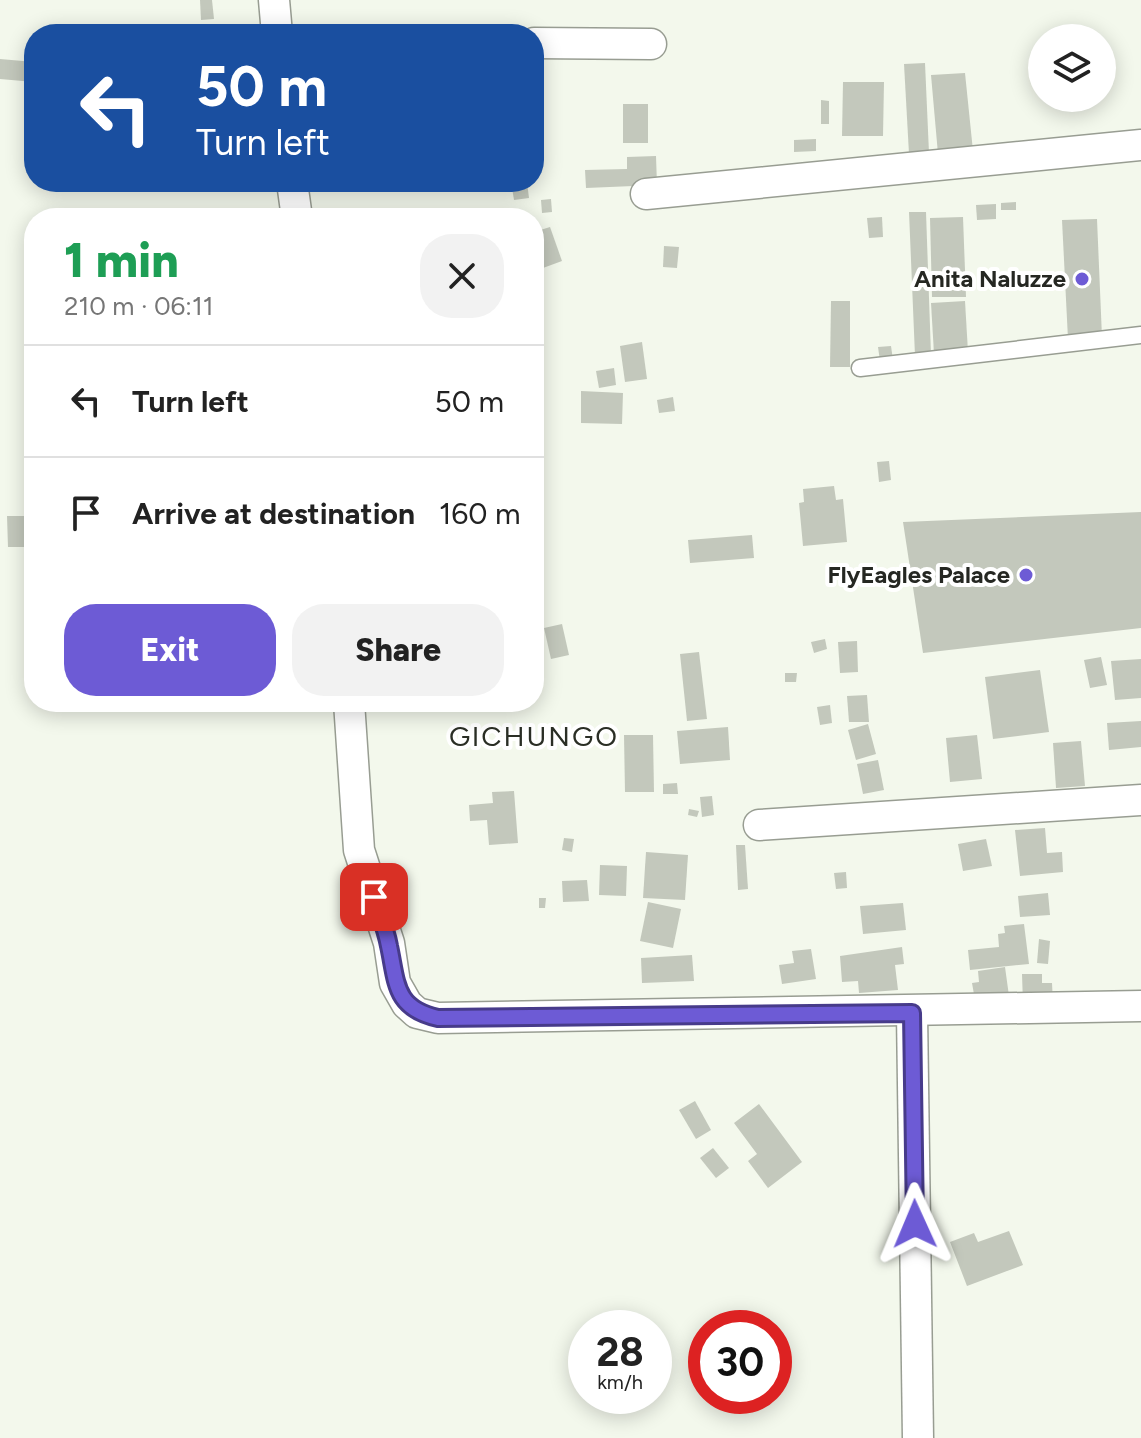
<!DOCTYPE html>
<html lang="en">
<head>
<meta charset="utf-8">
<style>
  :root { --surface:#fff; --page:#f2f2f2; --text:#222; --muted:#767676; --line:#e0e0e0; --accent:#6d5bd5 }
  body { margin:0; font-family:Figtree,sans-serif; background:var(--page); color:var(--text); height:100vh; display:flex; flex-direction:column; font-size:30px; white-space:nowrap }
  * { box-sizing:border-box; margin:0 }
  p { font-size:26px; color:var(--muted) }
  .icon { flex:none; width:44px; height:44px; fill:none; stroke:currentColor; stroke-width:2; stroke-linecap:round; stroke-linejoin:round }
  .map { position:relative; flex:1; overflow:hidden }
  .sheet { position:absolute; left:24px; top:208px; width:520px; height:504px; display:flex; flex-direction:column; background:var(--surface); border-radius:32px; box-shadow:0 4px 20px #0003 }
  .sheet>* { flex:none }
  .hud { position:absolute; left:24px; top:24px; width:520px; height:168px; border-radius:32px; box-shadow:0 4px 20px #0003; background:#1a4fa0; color:#fff; overflow:hidden }
  .controls { position:absolute; left:1028px; top:24px; display:grid; gap:16px }
  .controls a { display:grid; place-items:center; width:88px; height:88px; border-radius:50%; background:var(--surface); box-shadow:0 4px 20px #0003; font-size:40px }
  .speed { position:absolute; left:568px; top:1310px; display:flex; gap:16px; font-size:40px; font-weight:700; text-align:center }
  .speed>* { display:grid; place-content:center; width:104px; height:104px; border-radius:50%; background:var(--surface); box-shadow:0 4px 20px #0003; line-height:1 }
  .speed small { font-size:20px; font-weight:400 }
  .speed .limit { border:12px solid #d22; background:#fff; color:#111 }
  .pin { position:absolute; display:grid; place-items:center; width:68px; height:68px; color:#fff; margin:-34px; border-radius:16px; box-shadow:0 4px 12px #0006 }
  .me { position:absolute; width:88px; margin:-44px; rotate:359deg; stroke-linejoin:round; filter:drop-shadow(0 0 6px #0008) }
  .turn { display:flex; align-items:center; gap:28px; height:168px; padding:0 40px; font-size:36px }
  .turn .icon { width:104px; height:104px; stroke-width:2.5 }
  .turn b { display:block; font-size:56px; line-height:68px }
  .round { display:grid; place-items:center; flex:none; width:84px; height:84px; border-radius:32px; background:var(--page) }
  .summary { display:flex; align-items:center; justify-content:space-between; height:136px; padding:0 40px }
  h1 { font-size:48px; font-weight:800; line-height:60px; color:#1e9e55 }
  .primary-button { display:flex; gap:16px; margin-top:auto; padding:16px 40px }
  .primary-button a { flex:1; height:92px; border-radius:32px; background:var(--accent); color:#fff; font-size:32px; font-weight:800; line-height:92px; text-align:center }
  .primary-button a+a { background:var(--page); color:var(--text) }
  ul { padding:0; list-style:none }
  li { display:flex; align-items:center; gap:24px; height:112px; padding:0 40px; border-top:2px solid var(--line) }
  li div { flex:1 }
  li b { display:block; font-size:30px }
  li em { font-style:normal }
  .map>svg:first-child { display:block }
</style>
</head>
<body>
<div class="map">
<svg width="1141" height="1438" viewBox="0 0 1141 1438">
  <rect width="100%" height="100%" fill="#f3f8ec"/>
  <g fill="#c3c8bc">
    <path d="M200 0H212L214 19 201 20Z"/>
    <path d="M0 59 34 62V82L0 79Z"/>
    <path d="M925 63 929 153 909 154 904 64Z"/>
    <path d="M965 73 973 151 938 154 931 75Z"/>
    <path d="M843 82H884L883 136H842Z"/>
    <path d="M821 100 829 101V124H821Z"/>
    <rect x="623" y="104" width="25" height="39"/>
    <path d="M816 139V151L794 152V140Z"/>
    <path d="M656 156 657 185 586 188 585 170 627 169V157Z"/>
    <path d="M511 182H527L529 198 514 200Z"/>
    <path d="M551 199 552 212 542 213 541 200Z"/>
    <path d="M1016 202V210H1001V203Z"/>
    <path d="M996 204V219L977 220 976 205Z"/>
    <path d="M909 212H926L931 355 915 356Z"/>
    <path d="M882 217 883 237 869 238 867 218Z"/>
    <path d="M963 217 966 297H932L930 218Z"/>
    <path d="M1097 219 1102 337 1068 339 1062 220Z"/>
    <path d="M550 227 562 261 543 268 534 232Z"/>
    <path d="M664 246 679 247 677 268 663 267Z"/>
    <path d="M831 301H850V367H830Z"/>
    <path d="M965 301 968 352 934 354 931 303Z"/>
    <path d="M642 342 647 379 625 382 620 346Z"/>
    <path d="M891 346 893 360 880 361 878 347Z"/>
    <path d="M614 368 616 385 599 388 596 371Z"/>
    <path d="M581 391 623 393 622 424 581 423Z"/>
    <path d="M673 397 675 411 659 413 657 400Z"/>
    <path d="M889 461 891 480 879 482 877 462Z"/>
    <path d="M834 486 836 500 843 499 847 542 803 546 799 503 804 502 803 489Z"/>
    <path d="M1141 512V628L923 653 903 522Z"/>
    <path d="M7 516H34V547H8Z"/>
    <path d="M752 535 754 558 690 563 688 540Z"/>
    <path d="M562 624 569 655 551 659 544 628Z"/>
    <path d="M825 639 827 649 814 653 811 642Z"/>
    <path d="M857 641 858 672 840 673 838 642Z"/>
    <path d="M699 652 707 719 687 721 680 654Z"/>
    <path d="M1101 657 1107 685 1090 688 1084 660Z"/>
    <path d="M1141 659V698L1115 700 1111 661Z"/>
    <path d="M1040 670 1049 732 993 739 985 677Z"/>
    <path d="M785 673H797L796 682H785Z"/>
    <path d="M867 695 869 722H849L847 696Z"/>
    <path d="M830 705 832 723 820 725 817 707Z"/>
    <path d="M1141 721V747L1109 750 1107 723Z"/>
    <path d="M868 724 876 754 856 760 848 730Z"/>
    <path d="M728 727 730 760 680 764 677 731Z"/>
    <path d="M624 735H653L654 792H625Z"/>
    <path d="M977 735 982 779 950 782 946 738Z"/>
    <path d="M1081 741 1085 786 1056 788 1053 743Z"/>
    <path d="M878 760 884 790 863 794 857 764Z"/>
    <path d="M677 783 678 794H663V784Z"/>
    <path d="M514 791 518 843 489 845 487 820 470 821 469 805 493 803 492 792Z"/>
    <path d="M712 796 714 815 702 817 700 797Z"/>
    <path d="M689 809 699 811 697 817 688 815Z"/>
    <path d="M1045 828 1047 853 1062 852 1063 872 1020 876 1015 830Z"/>
    <path d="M564 838 574 839 572 852 562 850Z"/>
    <path d="M986 839 992 866 963 871 958 844Z"/>
    <path d="M736 845H745L748 889 738 890Z"/>
    <path d="M646 852 688 855 685 900 643 898Z"/>
    <path d="M600 865 627 866 626 896 599 895Z"/>
    <path d="M846 872 847 888 836 889 834 873Z"/>
    <path d="M587 880 589 901 563 902 562 881Z"/>
    <path d="M1048 893 1050 915 1020 917 1018 896Z"/>
    <path d="M539 898H546L545 908H539Z"/>
    <path d="M648 902 681 909 673 948 640 941Z"/>
    <path d="M903 903 906 930 863 934 860 906Z"/>
    <path d="M1024 924 1029 964 970 970 968 950 999 947 998 934 1005 933 1004 926Z"/>
    <path d="M1039 939 1050 941 1048 964 1037 963Z"/>
    <path d="M902 947 904 964 895 965 898 990 859 993 858 981 842 982 840 956Z"/>
    <path d="M811 949 816 979 782 984 779 965 794 963 792 951Z"/>
    <path d="M692 955 694 981 642 983 641 958Z"/>
    <path d="M1005 967 1009 996 975 1000 972 983 979 982 978 971Z"/>
    <path d="M1022 974H1042V983H1052L1053 1003 1023 1004Z"/>
    <path d="M695 1101 711 1130 696 1139 679 1110Z"/>
    <path d="M759 1104 802 1162 768 1188 748 1161 757 1154 734 1123Z"/>
    <path d="M713 1148 729 1168 716 1178 700 1158Z"/>
    <path d="M1009 1231 1023 1265 967 1286 950 1242 974 1233 978 1242Z"/>
  </g>
  <g fill="none" stroke-linecap="round" stroke-linejoin="round">
    <g stroke="#989d92" stroke-width="19">
      <path id="service" d="M860 368 1141 335"/>
    </g>
    <g stroke="#989d92" stroke-width="33">
      <g id="minor">
        <path d="M274 0 277 34"/>
        <path d="M534 43 651 44"/>
        <path d="M292 182 297 218"/>
        <path d="M646 194 1141 145"/>
        <path d="M349 702 359 850 389 943 395 983 407 1004 417 1013 438 1018 1141 1006"/>
        <path d="M759 825 1141 800"/>
        <path d="M912 1013 918 1438"/>
      </g>
    </g>
    <use href="#service" stroke="#fff" stroke-width="16"/>
    <use href="#minor" stroke="#fff" stroke-width="30"/>
  </g>
  <g fill="none" stroke-linecap="round" stroke-linejoin="round">
    <g stroke="#473b8a" stroke-width="20">
      <path id="route" d="M374 897C379 913 386 929 389 946 397 983 394 1008 438 1018L912 1013 915 1224"/>
    </g>
    <use href="#route" stroke="#6d5bd5" stroke-width="14"/>
  </g>
  <g fill="#6d5bd5" stroke="#fff" stroke-width="3">
    <circle cx="1082" cy="279" r="8"/>
    <circle cx="1026" cy="575" r="8"/>
  </g>
  <g text-anchor="middle" stroke-width="8" stroke-linejoin="round" paint-order="stroke">
    <g font-size="24" font-weight="bold" fill="#252722" stroke="#fff" text-anchor="end">
      <text x="1066" y="287">Anita Naluzze</text>
      <text x="1010" y="583">FlyEagles Palace</text>
    </g>
    <g font-size="28" letter-spacing="2" fill="#2a2e25" stroke="#fff">
      <text x="534" y="746">GICHUNGO</text>
    </g>
  </g>
</svg>
<div class="controls">
<a><svg class="icon" aria-label="layers" viewBox="0 0 24 24"><path d="M12 4l9 5-9 5-9-5zM3 14l9 5 9-5"/></svg></a>
</div>
<div class="speed"><div>28<small>km/h</small></div><div class="limit">30</div></div>
<div class="pin" style="left:374px;top:897px;background:#d93025"><svg class="icon" aria-label="arrive" viewBox="0 0 24 24"><path d="M6 21V4h12l-3 4 3 4H6"/></svg></div>
<svg class="me" style="left:915px;top:1224px" viewBox="-20 -20 40 40"><path d="M0-17L14 15 0 8-14 15z" fill="#6d5bd5" stroke="#fff" stroke-width="4"/></svg>
<div class="hud">
<div class="turn"><svg class="icon" aria-label="left" viewBox="0 0 24 24"><path d="M17 20v-9H6M10 6l-5 5 5 5"/></svg><div><b>50 m</b>Turn left</div></div>
</div>
<section class="sheet">
<div class="summary"><div><h1>1 min</h1><p>210 m · 06:11</p></div><a class="round"><svg class="icon" aria-label="close" viewBox="0 0 24 24"><path d="M6 6l12 12M18 6L6 18"/></svg></a></div>
<ul>
<li><svg class="icon" aria-label="left" viewBox="0 0 24 24"><path d="M17 20v-9H6M10 6l-5 5 5 5"/></svg><div><b>Turn left</b></div><em>50 m</em></li>
<li><svg class="icon" aria-label="arrive" viewBox="0 0 24 24"><path d="M6 21V4h12l-3 4 3 4H6"/></svg><div><b>Arrive at destination</b></div><em>160 m</em></li>
</ul>
<div class="primary-button"><a>Exit</a><a>Share</a></div>
</section>
</div>
</body>
</html>
